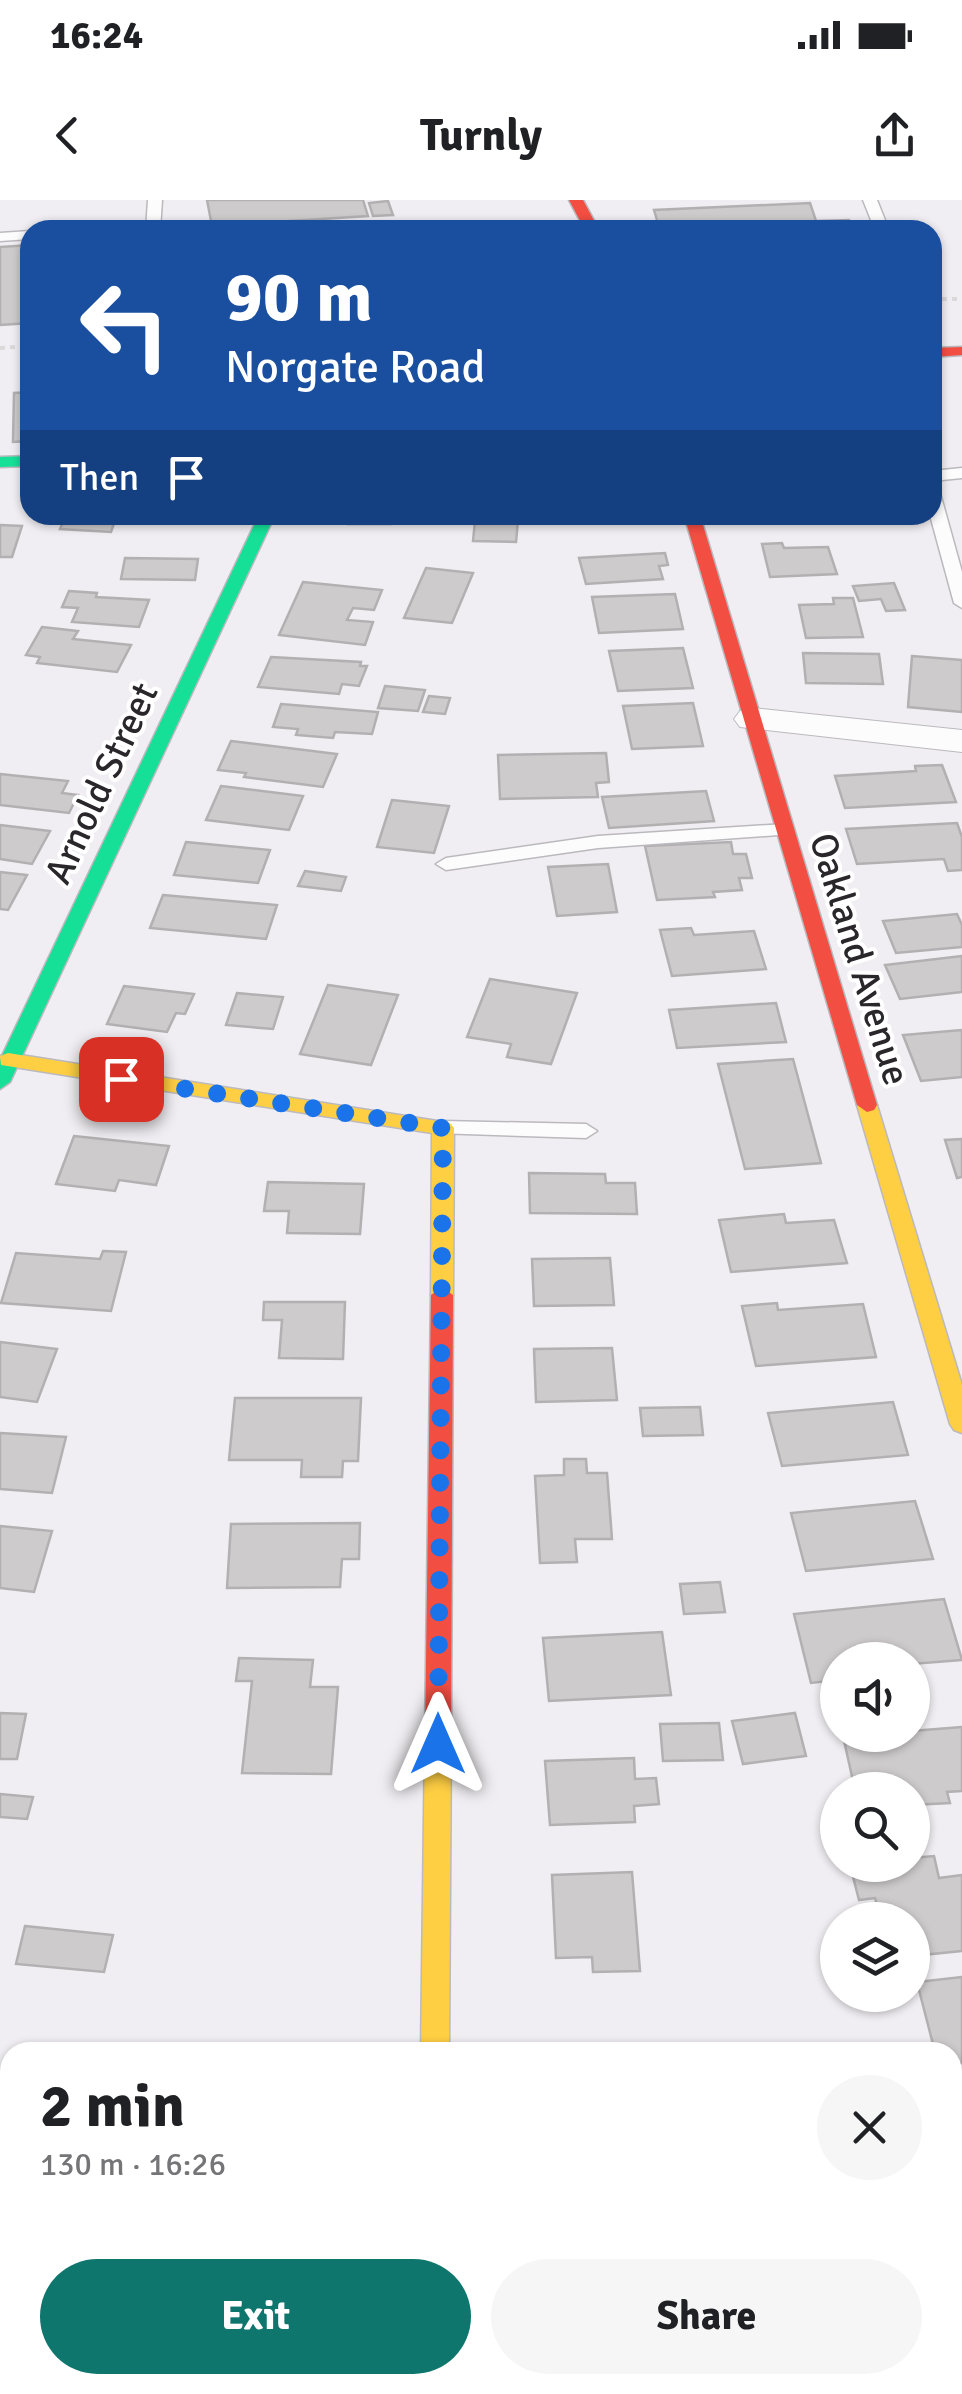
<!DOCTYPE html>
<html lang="en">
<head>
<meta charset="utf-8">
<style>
  :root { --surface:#fff; --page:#f6f6f6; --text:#202124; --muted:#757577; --accent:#0f766e }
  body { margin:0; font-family:Signika,sans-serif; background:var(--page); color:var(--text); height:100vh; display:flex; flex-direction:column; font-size:38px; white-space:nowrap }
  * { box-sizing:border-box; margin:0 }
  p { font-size:32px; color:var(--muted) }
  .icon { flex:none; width:55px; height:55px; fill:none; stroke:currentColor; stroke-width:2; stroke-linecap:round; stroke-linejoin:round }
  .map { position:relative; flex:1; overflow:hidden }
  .details { position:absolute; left:0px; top:1842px; width:962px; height:352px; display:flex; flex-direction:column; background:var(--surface); border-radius:30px 30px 0 0; box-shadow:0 2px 8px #0004 }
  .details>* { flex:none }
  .guide { position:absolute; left:20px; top:20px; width:922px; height:305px; border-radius:30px; box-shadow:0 2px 8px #0004; background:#1a4fa0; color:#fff; overflow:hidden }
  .buttons { position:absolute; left:820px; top:1442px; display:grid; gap:20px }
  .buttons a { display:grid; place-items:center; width:110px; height:110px; border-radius:50%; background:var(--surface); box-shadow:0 2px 8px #0004; font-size:50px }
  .pin { position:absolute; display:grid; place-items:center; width:85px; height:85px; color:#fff; margin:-42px; border-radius:20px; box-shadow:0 5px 15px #0006 }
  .me { position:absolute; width:110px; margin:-55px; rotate:0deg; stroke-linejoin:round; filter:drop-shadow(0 0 8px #0008) }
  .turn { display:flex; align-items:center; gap:35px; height:210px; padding:0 40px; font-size:45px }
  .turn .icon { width:130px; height:130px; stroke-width:2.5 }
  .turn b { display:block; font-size:70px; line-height:85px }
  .then { display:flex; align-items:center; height:95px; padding:0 40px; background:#0003; gap:20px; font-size:38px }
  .round { display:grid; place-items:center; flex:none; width:105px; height:105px; border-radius:52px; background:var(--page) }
  .headline { display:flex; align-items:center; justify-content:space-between; height:170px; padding:0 40px }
  h1 { font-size:60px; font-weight:700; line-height:75px }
  .action { display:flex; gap:20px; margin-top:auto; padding:20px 40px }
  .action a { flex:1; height:115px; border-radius:60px; background:var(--accent); color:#fff; font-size:40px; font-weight:700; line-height:115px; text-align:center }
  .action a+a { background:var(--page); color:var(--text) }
  .status { display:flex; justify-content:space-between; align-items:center; height:70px; padding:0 50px; background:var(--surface); direction:ltr }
  .status svg { height:28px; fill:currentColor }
  header { display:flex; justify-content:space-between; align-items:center; height:130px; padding:0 40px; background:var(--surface); font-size:45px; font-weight:700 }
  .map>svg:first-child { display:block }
</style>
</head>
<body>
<div class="status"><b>16:24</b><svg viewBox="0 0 49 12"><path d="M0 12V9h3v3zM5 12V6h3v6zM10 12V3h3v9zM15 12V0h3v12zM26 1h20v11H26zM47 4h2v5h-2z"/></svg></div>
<header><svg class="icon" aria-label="back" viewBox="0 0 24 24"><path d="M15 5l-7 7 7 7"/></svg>Turnly<svg class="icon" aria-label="share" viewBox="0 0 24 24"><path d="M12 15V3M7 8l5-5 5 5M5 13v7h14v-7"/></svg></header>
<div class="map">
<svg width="962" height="2194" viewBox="0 0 962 2194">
  <rect width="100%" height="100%" fill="#f0eef2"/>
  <g fill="#cecbcd" stroke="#b3b0b2" stroke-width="2.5">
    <path d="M207 0H363L368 16 212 26Z"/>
    <path d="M388 1 393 15 373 16 369 3Z"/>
    <path d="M810 3 816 21 849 20 852 27 660 30 654 10Z"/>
    <path d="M30 45V123L0 125V47Z"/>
    <path d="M30 192V241L13 242 14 193Z"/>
    <path d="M66 315H117L111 332 60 329Z"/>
    <rect x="348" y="315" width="43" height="9"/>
    <path d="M475 321H518L516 342 473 341Z"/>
    <path d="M0 325 22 326 12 357H0Z"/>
    <path d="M782 343 784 348 828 347 837 374 770 377 762 344Z"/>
    <path d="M665 353 668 365 659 366 663 379 586 384 579 358Z"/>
    <path d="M125 358 198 359 195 380 121 379Z"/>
    <path d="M426 368 473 373 452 423 404 418Z"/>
    <path d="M303 382 382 390 374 410 353 408 347 420 373 422 365 445 279 435Z"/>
    <path d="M894 383 905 410 886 411 881 399 859 401 853 386Z"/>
    <path d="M69 391 97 393 96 397 149 400 139 427 72 422 78 408 62 407Z"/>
    <path d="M675 394 683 429 599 433 592 397Z"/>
    <path d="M833 398H853L863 437 806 438 799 405 834 404Z"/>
    <path d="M42 427 78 431 73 439 131 445 117 472 37 463 40 457 26 455Z"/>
    <path d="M683 448 693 488 618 491 609 451Z"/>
    <path d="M803 453 879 454 883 484 806 483Z"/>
    <path d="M912 456 962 460V512L908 507Z"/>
    <path d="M271 457 361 462 360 466H367L359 486 342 484 339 494 258 487Z"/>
    <path d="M385 486 425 490 418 511 378 508Z"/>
    <path d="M429 496 450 498 445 514 423 512Z"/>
    <path d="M693 503 703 546 632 549 623 506Z"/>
    <path d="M281 504 378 512 372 534 335 532 333 538 296 535 298 529 273 527Z"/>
    <path d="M231 541 337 554 323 587 244 577 246 573 218 570Z"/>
    <path d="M606 553 609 582 596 583 598 597 500 599 498 555Z"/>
    <path d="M942 565 956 602 845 608 835 576 916 571 915 566Z"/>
    <path d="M0 574 68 581 62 593 78 595 69 613 0 605Z"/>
    <path d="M221 586 303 596 289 630 206 620Z"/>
    <path d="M706 591 714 621 609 628 602 597Z"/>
    <path d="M392 600 449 606 434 653 377 647Z"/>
    <path d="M957 623 962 637V670L948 671 944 659 857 664 846 629Z"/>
    <path d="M0 625 50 631 32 664 0 659Z"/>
    <path d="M186 642 270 650 258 683 174 675Z"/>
    <path d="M731 642 733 654H746L752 678H739L742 690 713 692 715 697 657 700 645 646Z"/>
    <path d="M608 664 617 712 557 716 548 667Z"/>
    <path d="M305 671 346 677 341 691 298 686Z"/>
    <path d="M0 672 27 675 8 710 0 709Z"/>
    <path d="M163 695 277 705 266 739 150 728Z"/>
    <path d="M957 714 962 725V747L896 753 883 721Z"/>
    <path d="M691 728 694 735 754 731 766 769 672 776 660 730Z"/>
    <path d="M962 756V792L900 799 885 765Z"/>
    <path d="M490 779 577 793 551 864 507 857 511 844 467 837Z"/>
    <path d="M328 785 398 795 371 865 300 854Z"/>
    <path d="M124 786 194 794 185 814 176 813 167 832 107 824Z"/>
    <path d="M237 793 283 797 273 829 226 825Z"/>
    <path d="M776 803 786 842 677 848 669 810Z"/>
    <path d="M962 830V877L921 881 903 835Z"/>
    <path d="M793 859 821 963 745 969 718 864Z"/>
    <path d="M74 936 169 946 156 985 119 980 115 991 56 984Z"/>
    <path d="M962 939V977L957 978 945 940Z"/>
    <path d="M529 973 605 974 606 983H635L637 1014 530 1013Z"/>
    <path d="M268 982 364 984 360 1034 287 1033 289 1011H264Z"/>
    <path d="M784 1014 786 1023 834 1020 847 1063 731 1072 719 1020Z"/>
    <path d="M103 1051 126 1052 111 1111 1 1103 16 1053 100 1059Z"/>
    <path d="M610 1058 614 1105 534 1106 532 1059Z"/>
    <path d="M264 1102H345L343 1159 279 1158 282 1120H263Z"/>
    <path d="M777 1103 778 1110 863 1104 876 1157 756 1166 742 1106Z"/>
    <path d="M0 1142 57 1149 37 1202 0 1197Z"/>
    <path d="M612 1148 617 1200 536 1202 534 1149Z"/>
    <path d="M235 1198H361L358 1261H343L342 1277H301L302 1260H229Z"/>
    <path d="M893 1202 908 1255 782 1266 768 1213Z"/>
    <path d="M700 1207 703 1235 643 1236 640 1208Z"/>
    <path d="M0 1233 66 1237 52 1293 0 1289Z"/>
    <path d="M564 1259H586L587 1273H607L612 1339H575L577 1362 540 1363 535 1276 564 1275Z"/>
    <path d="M915 1301 933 1359 806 1371 791 1313Z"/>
    <path d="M360 1323 359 1359H342L340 1387 227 1388 231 1324Z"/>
    <path d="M0 1326 52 1331 34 1392 0 1388Z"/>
    <path d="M720 1382 725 1412 684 1414 680 1384Z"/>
    <path d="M944 1399 962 1460 912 1464V1460H838V1480L811 1483 794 1414Z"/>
    <path d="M662 1432 671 1495 549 1501 543 1438Z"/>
    <path d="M239 1458 313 1460 310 1487H338L331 1574 242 1573 252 1481H236Z"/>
    <path d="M0 1513 26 1514 17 1559H0Z"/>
    <path d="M795 1513 806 1556 743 1564 732 1521Z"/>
    <path d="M719 1523 723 1560 663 1561 660 1524Z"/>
    <path d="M962 1527V1591L947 1592 950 1603 912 1605V1590H855L843 1536 912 1535V1531Z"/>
    <path d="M634 1558 635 1579 656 1578 659 1604 634 1606 635 1622 550 1625 545 1561Z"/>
    <path d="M0 1594 33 1597 27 1619 0 1617Z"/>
    <path d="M934 1656 939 1678 962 1675V1751L912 1756V1720H881L875 1698 859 1700 850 1665H912V1658Z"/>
    <path d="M632 1672 640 1771 593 1772 592 1757 556 1758 552 1675Z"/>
    <path d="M25 1726 113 1735 104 1772 16 1764Z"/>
    <path d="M962 1777V1863L952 1864V1852H935L917 1782Z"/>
    <path d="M0 1989 10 1991 0 2034Z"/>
    <path d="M0 2116H10V2178L0 2177Z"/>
  </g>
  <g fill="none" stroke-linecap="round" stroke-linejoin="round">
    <g stroke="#bbb9bd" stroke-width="3">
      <g id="lane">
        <path d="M148 0H162L160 30H146Z"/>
        <path d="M863 0H877L889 30H875Z"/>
        <path d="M30 31V39L0 41V33Z"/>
        <path d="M962 268V278L932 281V271Z"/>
        <path d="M932 288 940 293 962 372V408L954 403 930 315Z"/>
        <path d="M785 624 794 630 792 634 598 648 446 670 436 664 446 658 598 636Z"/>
        <path d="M443 921 586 924 597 931 586 938 436 933 432 928Z"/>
      </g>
    </g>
    <g stroke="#bbb9bd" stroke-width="2">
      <g id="street">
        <path d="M753 508 962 530V552L740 527 734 519 740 511Z"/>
        <path d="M962 2139V2194H928L924 2185H952V2140Z"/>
        <path d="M399 2185H465L464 2194H398Z"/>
        <path d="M602 2185H800L796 2194H598Z"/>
      </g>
    </g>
    <g stroke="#bbb9bd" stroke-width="3">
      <g id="fast">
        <path d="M30 256V266L0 267V257Z"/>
        <path d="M259 315H275L10 882 0 889V860Z"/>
      </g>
    </g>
    <g stroke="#bbb9bd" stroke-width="3">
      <g id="slow">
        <path d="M8 853 450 923 454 928 453 1095 442 1103 431 1095 432 933 1 865 0 856Z"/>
        <path d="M867 898 877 905 962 1185V1233L954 1230 950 1224 857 905Z"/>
        <path d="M438 1525 447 1528 451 1536 449 1852H421L425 1536 429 1528Z"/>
      </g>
    </g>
    <g stroke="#bbb9bd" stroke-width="3">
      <g id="jam">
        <path d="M569 0H583L599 30H585Z"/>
        <path d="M962 147V155L932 157V148Z"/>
        <path d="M684 315H700L877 905 874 910 867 912 857 905Z"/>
        <path d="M442 1087 453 1095 451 1536 447 1544 438 1547 429 1544 425 1536 431 1095Z"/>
      </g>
    </g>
    <g stroke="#d9d9d9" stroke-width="4" stroke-dasharray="5 5" stroke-linecap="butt">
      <path d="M932 99H962"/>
      <path d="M0 148 30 146"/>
    </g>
    <use href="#lane" fill="#fdfcfd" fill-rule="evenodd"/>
    <use href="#street" fill="#fdfcfd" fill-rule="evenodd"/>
    <use href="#fast" fill="#16e098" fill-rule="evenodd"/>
    <use href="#slow" fill="#ffcf43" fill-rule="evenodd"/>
    <use href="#jam" fill="#f24e42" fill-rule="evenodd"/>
  </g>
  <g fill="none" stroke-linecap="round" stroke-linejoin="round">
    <path stroke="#1a73e8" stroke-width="18" stroke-dasharray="0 32.4" d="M121 879 443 928 438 1544"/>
  </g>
  <g text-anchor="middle" stroke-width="8" stroke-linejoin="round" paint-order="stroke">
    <g font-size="38" fill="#29272a" stroke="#fff">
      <text transform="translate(101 583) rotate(-65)" y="13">Arnold Street</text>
      <text transform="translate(860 759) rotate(73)" y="13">Oakland Avenue</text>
    </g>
  </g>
</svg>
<div class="buttons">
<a><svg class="icon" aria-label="sound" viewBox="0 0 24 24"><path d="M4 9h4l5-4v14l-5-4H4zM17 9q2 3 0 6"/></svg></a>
<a><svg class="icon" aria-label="search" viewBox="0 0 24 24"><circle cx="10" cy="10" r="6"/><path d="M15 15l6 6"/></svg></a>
<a><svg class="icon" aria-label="layers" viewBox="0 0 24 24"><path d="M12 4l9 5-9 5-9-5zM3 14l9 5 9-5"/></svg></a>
</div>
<div class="pin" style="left:121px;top:879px;background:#d93025"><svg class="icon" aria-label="arrive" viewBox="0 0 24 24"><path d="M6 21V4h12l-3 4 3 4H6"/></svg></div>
<svg class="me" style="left:438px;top:1544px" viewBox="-20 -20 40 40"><path d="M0-17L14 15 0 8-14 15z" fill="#1a73e8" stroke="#fff" stroke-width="4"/></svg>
<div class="guide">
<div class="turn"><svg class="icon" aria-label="left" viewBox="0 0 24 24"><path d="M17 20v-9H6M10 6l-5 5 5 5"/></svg><div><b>90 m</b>Norgate Road</div></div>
<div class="then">Then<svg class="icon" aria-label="arrive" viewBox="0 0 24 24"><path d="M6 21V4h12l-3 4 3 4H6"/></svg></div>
</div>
<section class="details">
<div class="headline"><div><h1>2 min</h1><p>130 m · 16:26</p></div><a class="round"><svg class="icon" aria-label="close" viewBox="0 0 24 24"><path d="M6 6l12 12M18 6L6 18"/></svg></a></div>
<div class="action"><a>Exit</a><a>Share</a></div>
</section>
</div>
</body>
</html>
